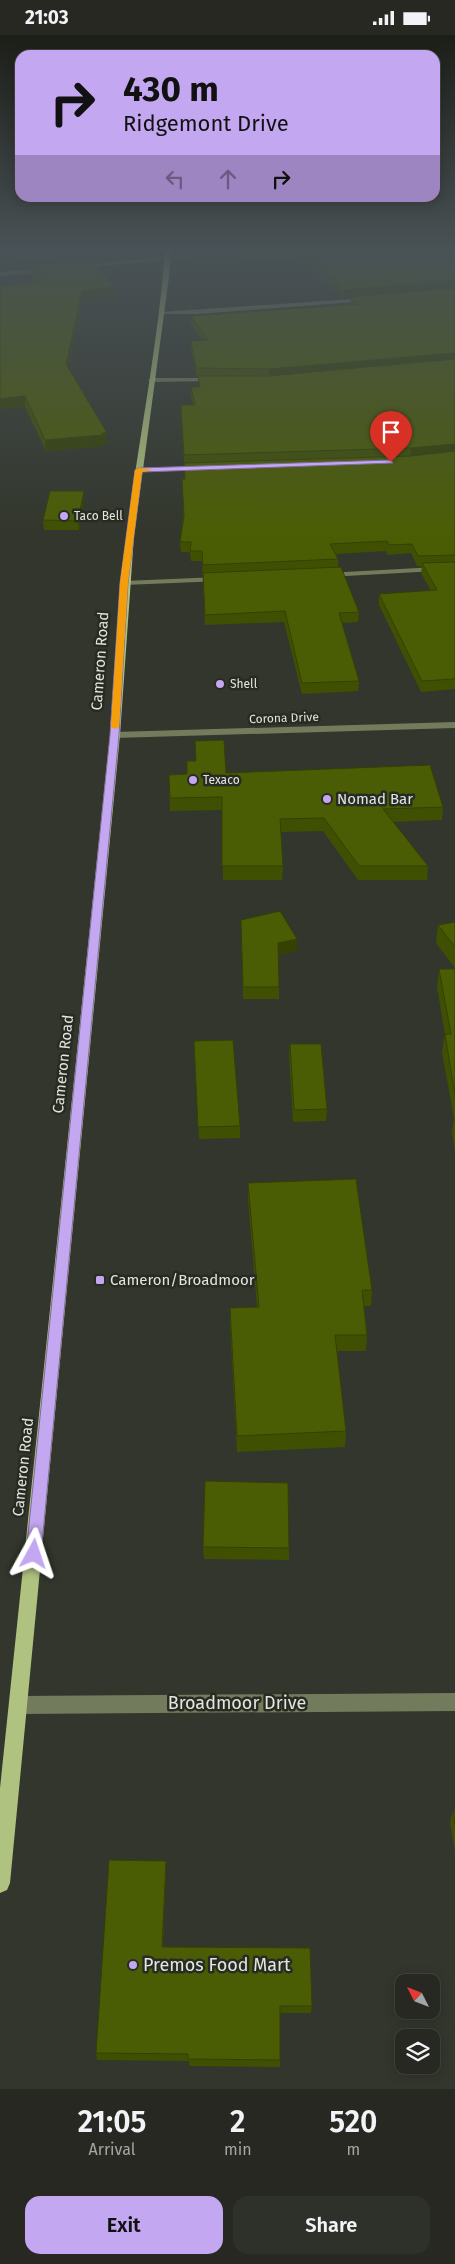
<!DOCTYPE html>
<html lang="en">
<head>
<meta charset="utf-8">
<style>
  :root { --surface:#262821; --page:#2e302a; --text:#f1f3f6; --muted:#a4a6a5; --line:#42443f; --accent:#c4a7f1 }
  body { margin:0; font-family:"Fira Sans",sans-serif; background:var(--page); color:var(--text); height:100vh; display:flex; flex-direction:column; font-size:19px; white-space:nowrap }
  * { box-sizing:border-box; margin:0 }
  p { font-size:16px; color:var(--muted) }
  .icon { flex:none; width:28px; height:28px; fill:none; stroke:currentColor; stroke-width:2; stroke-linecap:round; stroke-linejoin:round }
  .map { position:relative; height:2054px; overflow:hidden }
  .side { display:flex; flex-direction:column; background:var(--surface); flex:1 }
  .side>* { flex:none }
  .banner { position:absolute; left:15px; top:15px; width:425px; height:152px; border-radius:15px; box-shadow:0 2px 12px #0003,0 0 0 1px var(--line); background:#c4a7f1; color:#111; overflow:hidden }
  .needle { width:32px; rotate:312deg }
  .controls { position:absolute; left:395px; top:1939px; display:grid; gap:10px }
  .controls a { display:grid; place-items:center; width:45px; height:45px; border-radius:10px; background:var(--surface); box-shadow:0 2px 12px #0003,0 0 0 1px var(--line); font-size:25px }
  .pin { position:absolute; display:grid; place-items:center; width:42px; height:42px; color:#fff; margin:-51px -21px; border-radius:50% 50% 50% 0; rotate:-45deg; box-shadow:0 0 5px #0007 }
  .pin .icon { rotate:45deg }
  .me { position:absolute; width:55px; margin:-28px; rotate:5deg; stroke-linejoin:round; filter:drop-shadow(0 0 4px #0008) }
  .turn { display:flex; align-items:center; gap:18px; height:105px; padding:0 25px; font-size:22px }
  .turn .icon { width:65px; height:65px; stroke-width:2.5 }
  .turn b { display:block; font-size:35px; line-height:42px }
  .lanes { display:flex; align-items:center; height:48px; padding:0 25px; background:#0003; justify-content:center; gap:25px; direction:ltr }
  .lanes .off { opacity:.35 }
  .eta { display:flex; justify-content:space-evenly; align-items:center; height:85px; text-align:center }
  .eta b { font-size:30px; font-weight:600; line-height:35px }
  .action { display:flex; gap:10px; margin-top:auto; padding:10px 25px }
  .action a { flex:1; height:58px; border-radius:15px; background:var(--accent); color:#111; font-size:20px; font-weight:600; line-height:58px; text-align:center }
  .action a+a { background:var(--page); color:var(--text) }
  .status { display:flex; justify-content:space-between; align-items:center; height:35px; padding:0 25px; background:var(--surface); direction:ltr }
  .status svg { height:14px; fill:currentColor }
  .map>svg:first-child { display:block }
</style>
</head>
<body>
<div class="status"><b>21:03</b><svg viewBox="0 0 49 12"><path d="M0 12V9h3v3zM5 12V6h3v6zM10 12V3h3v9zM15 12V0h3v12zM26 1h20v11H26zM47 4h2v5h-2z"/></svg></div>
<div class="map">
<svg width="455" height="2054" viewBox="0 0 455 2054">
  <rect width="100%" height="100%" fill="#32362c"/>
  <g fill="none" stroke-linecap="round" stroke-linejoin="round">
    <g fill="#727c5c" fill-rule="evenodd">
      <path d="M249 214H265L80 233 77 231Z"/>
      <path d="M47 234 45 237 0 241V237Z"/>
      <path d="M367 263 369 266 198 279H163L160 277Z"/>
      <path d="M214 343 216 346 151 347 148 345 151 343Z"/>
      <path d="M201 431 205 433 204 435 139 437 135 435 139 433Z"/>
      <path d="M455 531V535L327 542 323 540 327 538Z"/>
      <path d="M219 542 223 544 222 546 124 550 120 548 124 546Z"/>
      <path d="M455 687V693L115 703 110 700 115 697Z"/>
      <path d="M455 1658V1676L19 1679 13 1676 10 1670 13 1664 19 1661Z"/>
    </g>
    <path fill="#afc280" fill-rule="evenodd" d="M165 214H171L169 242 134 501 120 700 10 1848 7 1855 0 1858V1753L110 700C115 622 120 543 131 466 143 382 159 299 165 214Z"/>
  </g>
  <g fill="#405003">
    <path d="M10 214H78L83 218 84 225 116 252 117 261 83 266 68 332 107 409H104V411L46 416 25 372 0 374V251L37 247 30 240V232L24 233 11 218Z"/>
    <path d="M227 214H455V654L421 657 379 570V559L431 556 421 538 422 531H417L411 518 388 520 386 516 336 519 338 524V532L359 577 358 587 342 588 359 646 358 656 302 659 284 587 205 590 202 526H191L190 517H181L180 507 183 482 185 444 181 379 193 370 191 361V352H199L198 342H197L191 314V306L202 305 191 289V281L351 270V262L343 263 307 228 245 232 227 220Z"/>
    <path d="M84 456V466L79 495H44L43 485Z"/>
    <path d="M226 738 443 772 442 785 393 787 428 831 427 845H358L323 796 281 797 283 831 282 845H223L222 775 170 776 169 740Z"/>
    <path d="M455 887V933L436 908 438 890Z"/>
    <path d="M241 896 297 904V916L278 920 279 952V964H243Z"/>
    <path d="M439 934H455V1116L452 1097 454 1083 442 1017 445 999 437 952Z"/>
    <path d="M194 1006 240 1091V1103L199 1104Z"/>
    <path d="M290 1009 327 1074 326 1086 293 1087 289 1021Z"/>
    <path d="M248 1148 372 1255 371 1271H364L367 1300 366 1316H337L346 1396 345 1412 237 1417 230 1289V1273L257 1272 248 1164Z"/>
    <path d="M203 1512 289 1513V1525L204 1524Z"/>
    <path d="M453 1776H455V1817L450 1787Z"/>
    <path d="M166 1826V1834L163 1912 312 1971 311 1978H280V2032L189 2031V2026L97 2025 96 2018Z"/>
  </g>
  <g fill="#344103">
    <path d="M83 218 84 226 30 231V232L24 233 23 225Z"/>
    <path d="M307 220V228L245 232V225Z"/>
    <path d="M455 245V253L343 263 344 255Z"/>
    <path d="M116 252 117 261 83 266 66 339V329L82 256Z"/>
    <path d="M455 318V326L269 342V334Z"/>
    <path d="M25 361V372L0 374V364Z"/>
    <path d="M107 398V409H104V411L46 416 45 405Z"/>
    <path d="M455 409V418L410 422 411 413Z"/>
    <path d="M84 456V466L79 495 78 486Z"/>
    <path d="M297 904V916L277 920 278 908Z"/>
    <path d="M166 1826V1834L162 1920V1912Z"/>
  </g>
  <g fill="#4b5d04" stroke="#344103">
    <path d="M13 214H78L83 218 23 225Z"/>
    <path d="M229 214H455V245L344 255 307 220 245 225Z"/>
    <path d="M90 225 116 252 82 256 66 329 107 398H102L103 400 45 405 25 361 0 364V251L44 247 30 231Z"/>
    <path d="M455 253V318L269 334 196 333 191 306 208 305 191 281 359 269 351 262Z"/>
    <path d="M455 324V409L411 413 184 420 181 370H195L191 352H200L198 341H269Z"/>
    <path d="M455 416V520L418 521 412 509 389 510 387 506 330 509 338 524 203 530 202 516H190L191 507H180L184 481 182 444H185L184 428 411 421Z"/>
    <path d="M50 456H84L78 486 43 485Z"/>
    <path d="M455 527V644L422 646 379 559 437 555 422 528Z"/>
    <path d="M341 532 359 577 339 578 359 646 302 648 285 576 205 580 203 538Z"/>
    <path d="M224 705 226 738 430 730 443 772 383 774 428 831H359L324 783 280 784 283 831H222V762L170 763 169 740 187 739V726H196L195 706Z"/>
    <path d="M280 876 297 904 278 908 279 952H243L241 885Z"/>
    <path d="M455 887V912L438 890Z"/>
    <path d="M439 934H455V1060L445 999H451Z"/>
    <path d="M233 1005 240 1091 198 1092 194 1006Z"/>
    <path d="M290 1009H321L327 1074 294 1075Z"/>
    <path d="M356 1144 372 1255H362L367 1300H335L346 1396 237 1401 230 1273 259 1272 248 1148Z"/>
    <path d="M205 1446 288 1448 289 1513 203 1512Z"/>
    <path d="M453 1776H455V1790Z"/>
    <path d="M109 1825 166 1826 162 1912 310 1913 312 1971H280V2025L188 2024V2019L96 2018Z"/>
  </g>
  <linearGradient id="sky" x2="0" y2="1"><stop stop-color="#1c1e18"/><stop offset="0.43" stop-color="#495256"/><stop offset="1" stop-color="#495256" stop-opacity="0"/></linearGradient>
  <rect width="455" height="501" fill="url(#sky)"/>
  <path fill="#c4a7f1" stroke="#7f6d9d" d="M391 425 393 428 142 437 128 548 119 700 41 1519 39 1524 34 1526 28 1524 26 1519 110 700 120 548 135 435 139 433Z"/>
  <path fill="#f59e0b" d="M139 433 153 435 142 437 128 548 119 692 115 694 111 692 120 548 135 435Z"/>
  <g fill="#c4a7f1" stroke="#282b22" stroke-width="2">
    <circle cx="64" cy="481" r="5"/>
    <circle cx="220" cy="649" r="5"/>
    <circle cx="193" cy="745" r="5"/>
    <circle cx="327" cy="764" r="5"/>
    <rect x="95" y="1240" width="10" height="10" rx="2.5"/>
    <circle cx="133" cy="1930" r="5"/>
  </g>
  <g text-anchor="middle" stroke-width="5" stroke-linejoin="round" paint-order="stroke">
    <g font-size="12" fill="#e3e5df" stroke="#282b22" text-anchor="start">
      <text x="74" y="485">Taco Bell</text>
      <text x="230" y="653">Shell</text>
      <text x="203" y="749">Texaco</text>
    </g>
    <g font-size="12" fill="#e3e5df" stroke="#282b22">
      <text transform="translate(284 683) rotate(-2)" y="4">Corona Drive</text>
    </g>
    <g font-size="15" fill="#e3e5df" stroke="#282b22">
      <text transform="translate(100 626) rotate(-86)" y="5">Cameron Road</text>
      <text transform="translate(63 1029) rotate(-84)" y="5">Cameron Road</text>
      <text transform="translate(23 1432) rotate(-84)" y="5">Cameron Road</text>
    </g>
    <g font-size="15" fill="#e3e5df" stroke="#282b22" text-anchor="start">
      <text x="337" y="769">Nomad Bar</text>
      <text x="110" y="1250">Cameron/Broadmoor</text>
    </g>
    <g font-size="18" fill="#e3e5df" stroke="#282b22">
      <text x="237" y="1674">Broadmoor Drive</text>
    </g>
    <g font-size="18" fill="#e3e5df" stroke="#282b22" text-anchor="start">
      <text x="143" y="1936">Premos Food Mart</text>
    </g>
  </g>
</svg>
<div class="controls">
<a><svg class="needle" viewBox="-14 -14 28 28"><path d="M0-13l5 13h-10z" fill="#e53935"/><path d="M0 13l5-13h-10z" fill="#a4a6a5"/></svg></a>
<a><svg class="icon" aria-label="layers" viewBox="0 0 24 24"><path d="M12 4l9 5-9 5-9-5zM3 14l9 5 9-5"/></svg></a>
</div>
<div class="pin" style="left:391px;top:427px;background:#d93025"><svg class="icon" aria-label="arrive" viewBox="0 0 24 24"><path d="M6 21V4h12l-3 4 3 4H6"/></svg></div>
<svg class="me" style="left:34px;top:1519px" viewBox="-20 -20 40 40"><path d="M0-17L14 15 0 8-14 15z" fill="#c4a7f1" stroke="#fff" stroke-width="4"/></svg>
<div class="banner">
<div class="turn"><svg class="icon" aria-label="right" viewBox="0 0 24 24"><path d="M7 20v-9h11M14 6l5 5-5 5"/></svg><div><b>430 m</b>Ridgemont Drive</div></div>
<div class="lanes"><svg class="icon off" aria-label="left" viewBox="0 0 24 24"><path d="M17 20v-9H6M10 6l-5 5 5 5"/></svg><svg class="icon off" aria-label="ahead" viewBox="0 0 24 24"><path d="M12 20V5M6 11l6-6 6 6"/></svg><svg class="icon" aria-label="right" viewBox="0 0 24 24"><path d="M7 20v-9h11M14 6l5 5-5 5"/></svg></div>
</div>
</div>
<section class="side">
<div class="eta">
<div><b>21:05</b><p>Arrival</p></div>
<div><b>2</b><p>min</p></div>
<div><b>520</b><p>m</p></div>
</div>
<div class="action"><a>Exit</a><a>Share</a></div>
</section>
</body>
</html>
